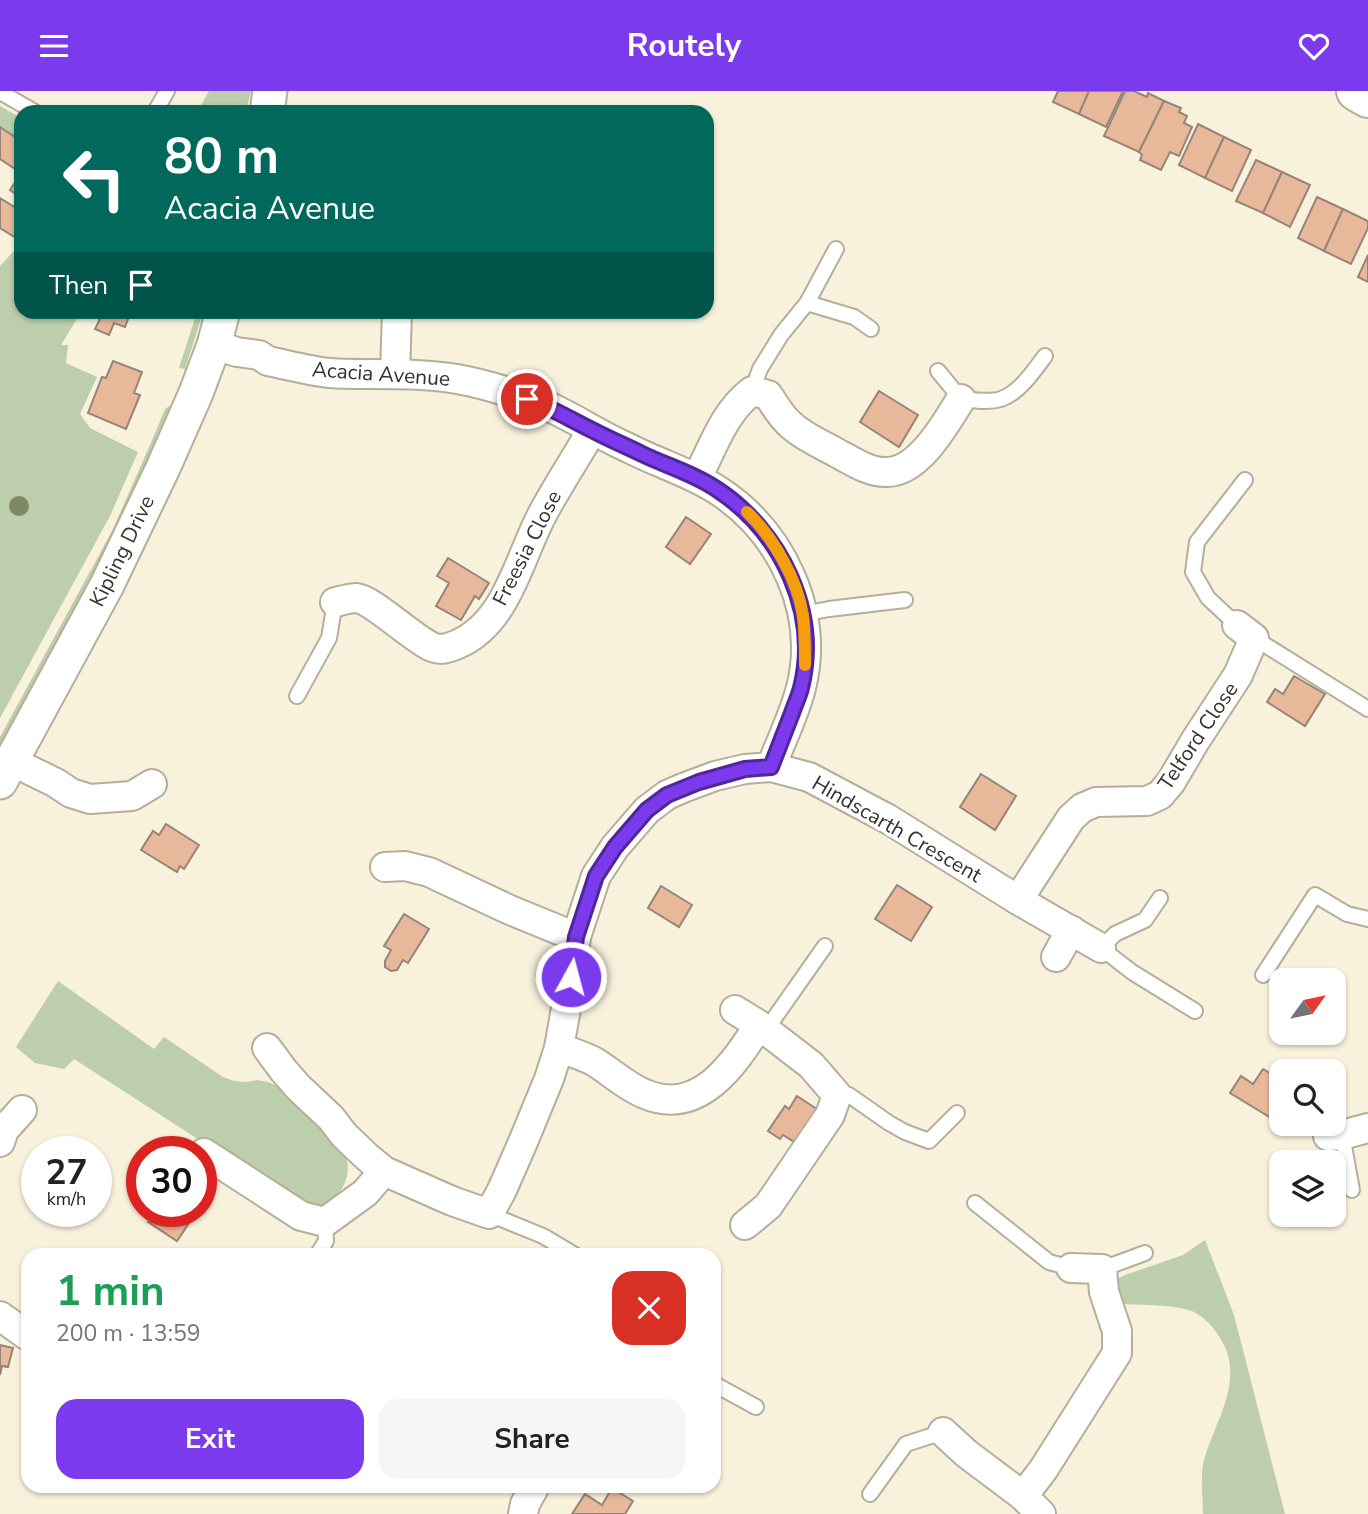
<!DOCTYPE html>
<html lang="en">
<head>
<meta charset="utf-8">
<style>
  :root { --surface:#fff; --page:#f6f6f6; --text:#202124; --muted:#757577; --accent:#7c3aed }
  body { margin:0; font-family:"Nunito Sans",sans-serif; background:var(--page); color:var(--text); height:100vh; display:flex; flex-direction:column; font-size:26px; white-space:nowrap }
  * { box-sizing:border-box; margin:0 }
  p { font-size:23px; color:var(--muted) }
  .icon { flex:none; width:38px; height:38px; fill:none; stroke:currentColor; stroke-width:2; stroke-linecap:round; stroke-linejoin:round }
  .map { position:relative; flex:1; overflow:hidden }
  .side { position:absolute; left:21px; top:1157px; width:700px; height:245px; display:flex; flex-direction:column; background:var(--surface); border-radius:21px; box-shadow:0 2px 5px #0004 }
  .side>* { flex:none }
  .guide { position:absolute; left:14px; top:14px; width:700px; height:214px; border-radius:21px; box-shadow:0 2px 5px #0004; background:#00695c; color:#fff; overflow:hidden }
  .needle { width:46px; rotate:57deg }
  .controls { position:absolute; left:1269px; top:877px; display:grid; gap:14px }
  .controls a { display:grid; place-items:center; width:77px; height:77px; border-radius:14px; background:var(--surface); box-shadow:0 2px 5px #0004; font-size:35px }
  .speed { position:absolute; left:21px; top:1045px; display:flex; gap:14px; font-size:35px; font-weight:700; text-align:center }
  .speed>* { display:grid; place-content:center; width:91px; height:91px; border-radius:50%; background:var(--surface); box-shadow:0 2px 5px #0004; line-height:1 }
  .speed small { font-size:18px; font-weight:400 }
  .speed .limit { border:10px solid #d22; background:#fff; color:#111 }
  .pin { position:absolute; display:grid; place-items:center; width:60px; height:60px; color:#fff; margin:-30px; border:4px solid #fff; border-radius:50%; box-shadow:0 2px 7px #0007 }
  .me { position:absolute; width:77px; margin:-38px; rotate:7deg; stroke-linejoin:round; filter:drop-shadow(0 0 5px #0008) }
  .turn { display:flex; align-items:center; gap:24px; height:147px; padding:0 35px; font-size:32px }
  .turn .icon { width:91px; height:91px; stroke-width:2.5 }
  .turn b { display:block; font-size:49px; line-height:60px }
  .then { display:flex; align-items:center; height:66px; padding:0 35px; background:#0003; gap:14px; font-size:26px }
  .round { display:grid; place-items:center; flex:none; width:74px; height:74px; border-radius:21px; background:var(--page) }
  .summary { display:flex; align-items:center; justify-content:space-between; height:119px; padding:0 35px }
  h1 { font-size:42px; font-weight:700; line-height:52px; color:#1e9e55 }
  .action { display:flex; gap:14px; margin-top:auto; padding:14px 35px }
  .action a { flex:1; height:80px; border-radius:21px; background:var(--accent); color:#fff; font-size:28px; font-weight:700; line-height:80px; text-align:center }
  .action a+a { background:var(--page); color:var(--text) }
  header { display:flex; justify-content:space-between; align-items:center; height:91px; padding:0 35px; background:var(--accent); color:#fff; font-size:32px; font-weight:700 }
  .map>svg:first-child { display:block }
</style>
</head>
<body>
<header><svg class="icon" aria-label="menu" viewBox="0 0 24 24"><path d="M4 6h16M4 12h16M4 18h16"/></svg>Routely<svg class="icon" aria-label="heart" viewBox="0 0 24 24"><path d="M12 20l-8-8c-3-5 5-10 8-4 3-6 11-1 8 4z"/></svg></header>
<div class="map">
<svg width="1368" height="1423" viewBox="0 0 1368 1423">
  <rect width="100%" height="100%" fill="#f8f2dd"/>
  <g fill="#bcceab">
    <path d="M209 0H251L246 21H197Z"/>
    <path d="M0 15 21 27V50L0 36Z"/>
    <path d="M16 158 21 159V220L81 221 61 254H68L66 272 97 286 80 323 90 337 138 361 110 425 0 627V175Z"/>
    <path d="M195 227 201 228 185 278 179 277Z"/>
    <path d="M174 312 117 441 0 657V646L112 440 153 347 165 318Z"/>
    <path d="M58 890 154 958 164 946 223 986 234 990 246 991 257 989 268 991 282 997 344 1059C353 1080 346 1101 326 1112 321 1115 315 1117 309 1116 305 1116 302 1114 298 1113L74 968 64 978 35 972 16 956Z"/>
    <path d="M1205 1149 1234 1224 1285 1423H1203C1203 1409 1200 1382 1204 1369 1216 1327 1249 1284 1216 1241 1210 1232 1201 1224 1192 1220 1170 1213 1139 1214 1116 1213V1189L1125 1184 1183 1164Z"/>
  </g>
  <g fill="#e8b89a" stroke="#978479" stroke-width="2">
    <path d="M1058 0H1089L1079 23 1053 11Z"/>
    <path d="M1089 0H1123L1106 36 1079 23Z"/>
    <path d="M1125 0H1134L1147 6 1148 2 1164 10 1139 61 1104 45Z"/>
    <path d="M1164 10 1181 17 1179 21 1187 25 1184 32 1192 36 1179 65 1170 61 1161 79 1140 69 1142 64 1139 61Z"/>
    <path d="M1198 33 1224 46 1205 87 1179 74Z"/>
    <path d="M0 36 21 50V107L10 99 21 82 0 68Z"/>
    <path d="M1224 46 1251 59 1232 100 1205 87Z"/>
    <path d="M1256 69 1282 81 1263 122 1236 110Z"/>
    <path d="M1282 81 1310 94 1290 136 1263 122Z"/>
    <path d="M1317 106 1343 118 1324 160 1298 147Z"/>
    <path d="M0 107 21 120V150L0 137Z"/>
    <path d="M1343 118 1368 130V137L1351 173 1324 160Z"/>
    <path d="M1368 164V191L1358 186Z"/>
    <path d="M88 220H131L125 236 114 232 109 244 95 238 100 228 87 223Z"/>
    <path d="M113 270 142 281 134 302 140 304 126 338 88 322 102 286 106 287Z"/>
    <path d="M879 300 918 324 899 356 860 331Z"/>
    <path d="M686 426 711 443 690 473 666 456Z"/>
    <path d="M448 467 489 492 479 508 475 505 461 529 436 515 449 492 437 485Z"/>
    <path d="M1294 585 1325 603 1305 635 1267 611 1275 598 1283 603Z"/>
    <path d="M981 683 1016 705 995 739 960 716Z"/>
    <path d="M166 733 199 754 184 778 180 775 177 781 141 759 153 740 159 744Z"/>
    <path d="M897 794 932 816 911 850 875 828Z"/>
    <path d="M661 795 692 814 679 836 648 817Z"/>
    <path d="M404 823 429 838 408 872 403 869 397 879 391 880 385 876V870L391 859 384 855Z"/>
    <path d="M1263 978 1281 989V1023L1276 1030 1230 1002 1241 985 1253 993Z"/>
    <path d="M797 1005 820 1020 799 1054 783 1044 780 1048 768 1040 785 1015 789 1018Z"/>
    <path d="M156 1120H197L177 1150 148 1131Z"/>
    <path d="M0 1254 13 1257 8 1276 2 1275 0 1284Z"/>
    <path d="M612 1397 633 1410 625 1423H572L585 1403 602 1414Z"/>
  </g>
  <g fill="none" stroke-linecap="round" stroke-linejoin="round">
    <g stroke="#b4ae9a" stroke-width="18">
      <g id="service">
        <path d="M0 1 35 21"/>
        <path d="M155 21 167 0"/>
        <path d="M807 212 854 226 871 238"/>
        <path d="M938 280 961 308C973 309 988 312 1001 308 1019 302 1034 280 1045 265"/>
        <path d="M752 300 760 278 781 244 807 212 836 158"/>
        <path d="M803 523 829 518 905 509"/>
        <path d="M1237 534 1208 507 1193 481 1197 451 1245 389"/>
        <path d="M1254 547 1368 618"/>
        <path d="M297 605 329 547 335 511"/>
        <path d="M1160 807 1145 829 1115 843 1101 857 1132 881 1195 920"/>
        <path d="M1263 884 1315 804 1347 823 1368 828"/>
        <path d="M766 939 825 855"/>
        <path d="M837 1004H849L889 1032 905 1041 929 1050 957 1022"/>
        <path d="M1342 1044 1352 1099"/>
        <path d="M975 1112 1049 1171 1071 1177"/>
        <path d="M489 1123 543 1145 575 1164"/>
        <path d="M317 1164 326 1150 325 1131"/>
        <path d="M1102 1178 1145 1162"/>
        <path d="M714 1293 756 1316"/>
        <path d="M870 1403 906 1353 943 1341"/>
      </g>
    </g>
    <g stroke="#b4ae9a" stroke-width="32">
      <g id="minor">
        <path d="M214 254 237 261 259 264 268 270C288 274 309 280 330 282 342 283 355 283 367 283 397 283 427 283 457 288 486 293 516 303 543 313 569 324 593 340 618 352 631 358 644 365 657 370 678 379 699 387 719 400 782 442 820 521 801 597 794 624 781 650 771 676"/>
        <path d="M395 283 397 220"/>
        <path d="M697 387C713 356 724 321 752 300L768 304C775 314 781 326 791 334 804 346 821 353 837 362 852 370 870 382 887 381 919 381 946 332 961 308"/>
        <path d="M335 511C341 510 349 507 356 507 372 508 412 547 432 556 441 560 449 557 458 553 508 531 519 466 543 422 558 394 576 367 592 339"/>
        <path d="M11 670 56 692 71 702 90 708 132 705 152 693"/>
        <path d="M385 776 405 775 429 781 510 819 576 846"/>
        <path d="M1018 809 1071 727 1082 717 1096 711 1147 710 1160 704 1171 691 1195 650 1238 584 1254 547 1237 534"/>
        <path d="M1056 866 1071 839"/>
        <path d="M267 957 284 980 299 997 331 1027 344 1044 366 1065 384 1080 452 1110 489 1123 502 1099 523 1051 549 988 559 957 568 906 576 846 596 785 615 756 647 719 667 704 683 697 715 685 745 678 771 676 809 686 888 728 1018 809 1101 857"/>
        <path d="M559 957C571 961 584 965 595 971 611 981 627 996 645 1003 699 1026 734 973 759 934L735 919"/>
        <path d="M1328 1045 1342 1044 1368 1037"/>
        <path d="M0 1051 4 1039 22 1019"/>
        <path d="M201 1066 204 1062 301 1125 325 1131 365 1102 384 1080"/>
        <path d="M745 1134 768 1115 830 1024 837 1004 811 974 759 934"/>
        <path d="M0 1225 28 1245"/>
        <path d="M943 1341 967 1363 1023 1405"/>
        <path d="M523 1423 525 1413 535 1395"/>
        <path d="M1041 1423 1023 1405 1043 1379 1117 1262V1240L1104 1201 1102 1178 1071 1177"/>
      </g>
    </g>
    <g stroke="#b4ae9a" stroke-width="37">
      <g id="tertiary">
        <path d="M267 21 270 0"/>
        <path d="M0 691 107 494 163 377 196 302 214 254 223 220"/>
      </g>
    </g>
    <g stroke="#b4ae9a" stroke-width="42">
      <path id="secondary" d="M1356 0 1368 7"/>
    </g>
    <use href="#service" stroke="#fff" stroke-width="14"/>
    <use href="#minor" stroke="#fff" stroke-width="28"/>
    <use href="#tertiary" stroke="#fff" stroke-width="33"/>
    <use href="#secondary" stroke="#fff" stroke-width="38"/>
  </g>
  <circle fill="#7f8863" cx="19" cy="415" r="10"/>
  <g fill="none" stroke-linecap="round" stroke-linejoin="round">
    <g stroke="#51269a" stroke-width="18">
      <path id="route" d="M527 308C551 316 571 329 594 340 609 348 626 355 642 363 667 375 695 383 718 399 781 441 820 521 801 597 799 605 795 613 792 622 785 640 778 658 771 676L745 678 699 691 667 704 647 719 615 756 596 785 576 846 571 886"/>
    </g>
    <use href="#route" stroke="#7c3aed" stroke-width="12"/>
    <path stroke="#f59e0b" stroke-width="12" d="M747 421C773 446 798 489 803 525 805 542 805 558 805 574"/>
  </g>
  <g text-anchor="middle" stroke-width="7" stroke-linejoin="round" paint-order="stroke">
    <g font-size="21" fill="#34322a" stroke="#fff">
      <text transform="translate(381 283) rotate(4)" y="7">Acacia Avenue</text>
      <text transform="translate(527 457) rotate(-63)" y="7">Freesia Close</text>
      <text transform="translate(122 460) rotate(-64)" y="7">Kipling Drive</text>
      <text transform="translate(1198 645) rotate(-56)" y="7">Telford Close</text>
      <text transform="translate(897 738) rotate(30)" y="7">Hindscarth Crescent</text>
    </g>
  </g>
</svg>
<div class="controls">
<a><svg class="needle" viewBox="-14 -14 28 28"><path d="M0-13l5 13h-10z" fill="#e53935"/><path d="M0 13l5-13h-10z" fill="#757577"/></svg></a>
<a><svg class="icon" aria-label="search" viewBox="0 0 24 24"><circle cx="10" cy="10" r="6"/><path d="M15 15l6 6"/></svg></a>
<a><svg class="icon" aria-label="layers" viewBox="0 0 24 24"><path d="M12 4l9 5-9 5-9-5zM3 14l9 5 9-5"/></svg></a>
</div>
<div class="speed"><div>27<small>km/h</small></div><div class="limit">30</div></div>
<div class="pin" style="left:527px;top:308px;background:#d93025"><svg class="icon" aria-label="arrive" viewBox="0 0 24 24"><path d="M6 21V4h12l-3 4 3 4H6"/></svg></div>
<svg class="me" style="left:571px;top:886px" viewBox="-20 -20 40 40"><circle r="17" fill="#7c3aed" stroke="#fff" stroke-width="3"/><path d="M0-11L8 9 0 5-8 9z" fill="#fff"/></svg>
<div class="guide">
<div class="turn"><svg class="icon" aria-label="left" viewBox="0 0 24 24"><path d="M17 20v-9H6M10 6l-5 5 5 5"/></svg><div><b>80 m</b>Acacia Avenue</div></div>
<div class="then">Then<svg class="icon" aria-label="arrive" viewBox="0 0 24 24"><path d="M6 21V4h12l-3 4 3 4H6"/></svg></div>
</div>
<section class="side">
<div class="summary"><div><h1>1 min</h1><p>200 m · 13:59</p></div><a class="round" style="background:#d93025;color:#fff"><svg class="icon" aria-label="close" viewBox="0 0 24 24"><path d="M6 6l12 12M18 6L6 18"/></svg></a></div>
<div class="action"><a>Exit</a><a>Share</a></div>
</section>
</div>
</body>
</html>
